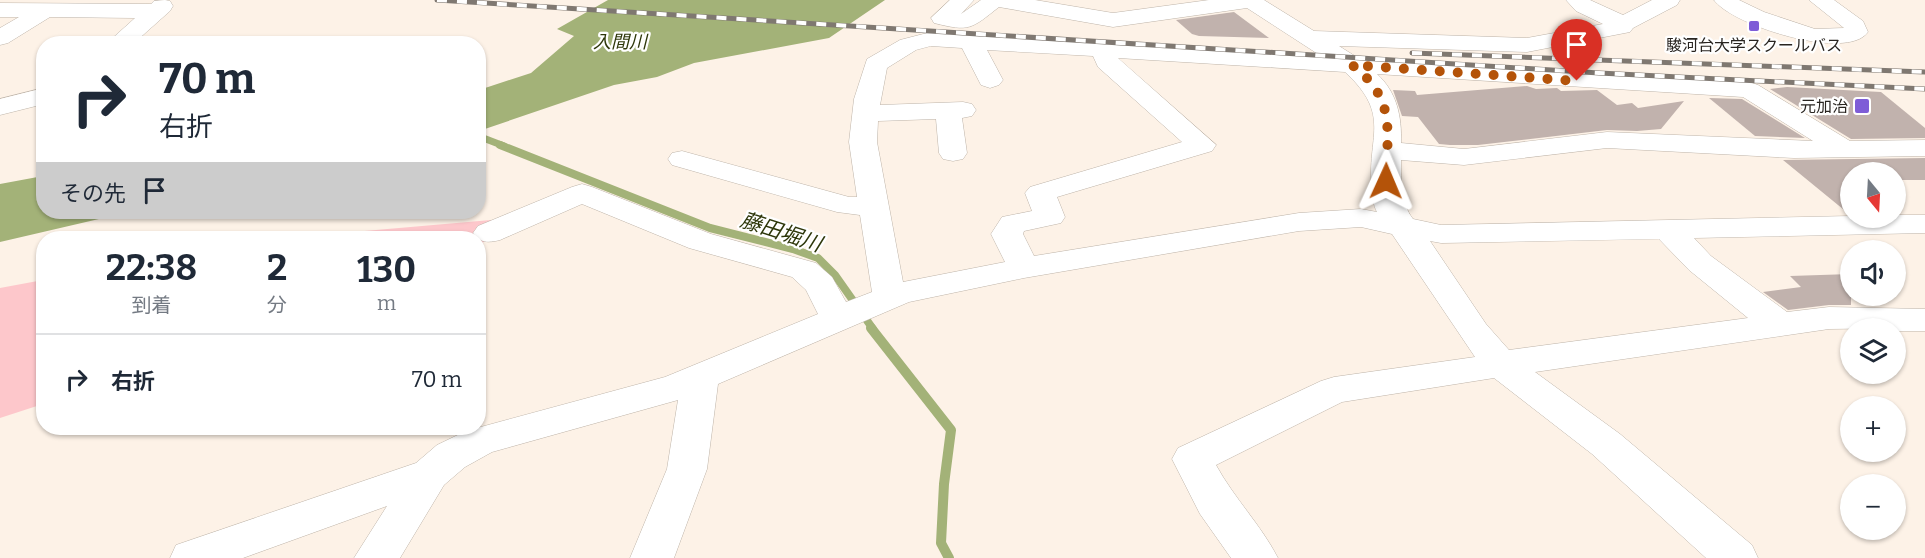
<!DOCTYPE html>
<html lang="ja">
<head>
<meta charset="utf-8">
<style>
  :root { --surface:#fff; --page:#f6f6f7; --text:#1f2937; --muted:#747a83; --line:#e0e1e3 }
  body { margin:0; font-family:Bitter,"Noto Sans JP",serif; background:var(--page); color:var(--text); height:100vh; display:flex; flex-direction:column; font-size:22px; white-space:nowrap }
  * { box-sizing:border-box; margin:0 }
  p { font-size:20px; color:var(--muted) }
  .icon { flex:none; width:33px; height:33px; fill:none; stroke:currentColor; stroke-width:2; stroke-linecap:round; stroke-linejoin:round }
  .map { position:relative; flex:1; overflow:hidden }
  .sheet { position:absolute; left:36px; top:231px; width:450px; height:204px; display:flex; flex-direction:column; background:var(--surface); border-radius:24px; box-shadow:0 2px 4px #0004 }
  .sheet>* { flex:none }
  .guide { position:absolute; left:36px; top:36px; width:450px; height:183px; border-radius:24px; box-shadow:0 2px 4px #0004; background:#fff; color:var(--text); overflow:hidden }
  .needle { width:39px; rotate:162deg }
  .controls { position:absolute; left:1840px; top:162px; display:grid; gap:12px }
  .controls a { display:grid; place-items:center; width:66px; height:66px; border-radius:50%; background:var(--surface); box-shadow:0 2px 4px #0004; font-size:30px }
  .pin { position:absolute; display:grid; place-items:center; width:51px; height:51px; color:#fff; margin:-62px -26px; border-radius:50% 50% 50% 0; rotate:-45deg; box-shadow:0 0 6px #0007 }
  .pin .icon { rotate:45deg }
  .me { position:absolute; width:66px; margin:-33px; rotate:1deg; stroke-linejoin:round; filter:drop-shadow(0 0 4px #0008) }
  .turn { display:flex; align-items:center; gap:21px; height:126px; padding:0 24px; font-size:27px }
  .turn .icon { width:78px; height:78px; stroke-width:2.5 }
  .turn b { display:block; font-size:42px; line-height:51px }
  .then { display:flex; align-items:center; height:57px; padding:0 24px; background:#0003; gap:12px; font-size:22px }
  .eta { display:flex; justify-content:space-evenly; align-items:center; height:102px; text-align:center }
  .eta b { font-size:36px; font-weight:700; line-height:42px }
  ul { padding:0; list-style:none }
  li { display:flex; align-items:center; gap:18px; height:90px; padding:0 24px; border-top:2px solid var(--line) }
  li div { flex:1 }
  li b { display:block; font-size:22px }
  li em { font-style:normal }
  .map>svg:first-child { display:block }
</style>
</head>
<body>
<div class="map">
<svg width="1925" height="558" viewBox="0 0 1925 558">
  <rect width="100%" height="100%" fill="#fdf2e7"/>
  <g fill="#fdc7cb">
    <path d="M491 220 503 234 479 244 478 238H284Z"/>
    <path d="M43 280V404L0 418V288Z"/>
  </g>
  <g fill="#a3b278">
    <path d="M608 0H885L829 38 694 63 657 77 614 85 479 131V90L531 73 574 36 557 29Z"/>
    <path d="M43 176 44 212H129L0 242V184Z"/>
  </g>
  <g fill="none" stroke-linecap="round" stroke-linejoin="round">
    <path stroke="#a3b278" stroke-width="7" d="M478 136 504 146"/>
    <path stroke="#a3b278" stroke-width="8" d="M500 145 710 228 793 249 818 258 835 275 873 329"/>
    <path stroke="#a3b278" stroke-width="10" d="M871 328 951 430 944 484 941 543 949 558"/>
  </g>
  <g fill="#c1b2ad">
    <path d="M1234 12 1269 38 1199 36 1192 34 1176 20Z"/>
    <path d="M1527 86 1536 89 1557 88 1561 91 1597 90 1617 105 1632 103 1638 108 1684 101 1661 129 1637 131 1607 130 1478 145H1450L1439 144 1418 117 1402 116 1393 90 1415 91 1417 95Z"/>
    <path d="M1787 87 1881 92 1925 128V138L1851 139 1770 89Z"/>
    <path d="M1709 98 1742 99 1805 138 1755 136Z"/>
    <path d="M1925 158V180H1896V172H1851V214H1849L1783 160Z"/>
    <path d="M1851 274V305H1829L1788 310 1763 292 1801 287 1790 276Z"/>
  </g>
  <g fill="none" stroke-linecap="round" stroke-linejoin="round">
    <g stroke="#beb4a9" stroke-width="1">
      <g id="minor">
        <path d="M165 0 170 1 173 6 170 11 133 44H106L135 18 50 17 8 43 0 45V28L19 17H0V3L151 4 154 1Z"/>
        <path d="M950 0H974L961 14 981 0H1035L1113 13 1209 0H1264L1314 31 1527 38 1603 24 1576 11 1566 0H1590L1623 15 1652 0H1680L1677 5 1633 28 1630 32 1527 52 1339 46 1358 58 1749 82 1758 85 1850 141 1925 140V156L1794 158 1607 148 1464 165 1401 160C1401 181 1400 202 1413 219L1441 225 1851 216 1896 218V215H1925V233L1694 238 1711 256 1787 312 1829 307 1925 309V331H1896V328L1829 329 1535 372 1620 434 1752 545 1758 558H1706L1592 454 1494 378 1342 402 1216 465C1234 498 1261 525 1278 558H1231L1200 514 1172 459 1178 448 1321 381 1334 377 1475 357 1392 234 1361 227 1299 231 1024 278 909 302 718 384 707 469 674 558H630L667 469 678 400 492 452 465 467 444 485 400 558H354L387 506 243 558H170L176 545 416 463 437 445 466 431 665 377 818 314 806 290 792 277 689 248 582 204 500 240C488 243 480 243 473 233L478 226 572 187 582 184 592 187 711 234 816 263 832 277 846 302 872 292 860 215 837 212 672 165 668 159 672 153 682 151 849 197H857L849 142 854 99 867 59 900 40 931 32 1321 56 1247 8 1113 27 999 7C971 29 970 32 934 23L931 18ZM931 46 962 48 981 85 990 88 999 85 1003 80 987 50 1093 56 1098 67 1182 142 1030 187 1025 193 1032 211 1002 217 991 234 1005 262 903 282 877 142 878 121 936 119 939 153 943 159 953 161 963 159 967 153 962 118 972 116 976 110 972 104 963 102 880 105 887 68 916 50ZM1118 58 1345 72C1393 116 1366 137 1372 189 1373 197 1373 205 1377 212L1361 209 1299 213 1034 256 1023 234 1024 231 1061 223 1065 217 1057 197 1212 151 1216 145ZM1377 74 1743 97 1813 141 1607 132 1464 149 1401 143C1402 117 1397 92 1377 74ZM1659 239 1689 270 1748 318 1509 350 1486 324 1430 241 1441 243Z"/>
        <path d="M1714 0H1739L1764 12 1815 29 1844 28 1809 0H1834L1863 21 1868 32C1847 62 1731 25 1714 0Z"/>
        <path d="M44 88V104L0 115V99Z"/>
      </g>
    </g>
    <use href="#minor" fill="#fff" fill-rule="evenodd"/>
    <g stroke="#7f7871" stroke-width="5">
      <g id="rail">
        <path d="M437 0 1599 73 1925 89"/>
        <path d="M1412 53 1925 72"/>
      </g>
    </g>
    <use href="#rail" stroke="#fff" stroke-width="4" stroke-dasharray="10" stroke-linecap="butt"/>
  </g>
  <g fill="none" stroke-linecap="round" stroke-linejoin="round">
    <path stroke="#b45309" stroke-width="10" stroke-dasharray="0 18" d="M1386 181C1387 131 1397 99 1352 65L1577 81"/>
  </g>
  <g fill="#7e5dd7" stroke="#fff" stroke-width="2">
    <rect x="1748" y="20" width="12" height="12" rx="3"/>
    <rect x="1854" y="98" width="16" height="16" rx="3"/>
  </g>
  <g text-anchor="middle" stroke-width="4.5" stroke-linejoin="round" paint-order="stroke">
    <g font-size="16" fill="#292521" stroke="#fff">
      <text x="1754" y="51">駿河台大学スクールバス</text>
      <text x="1848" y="112" text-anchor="end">元加治</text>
    </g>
    <g font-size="18" font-style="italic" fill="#2e370a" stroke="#fff">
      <text x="620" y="48">入間川</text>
    </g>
    <g font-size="21" font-style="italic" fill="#2e370a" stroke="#fff">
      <text transform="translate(781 232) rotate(18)" y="7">藤田堀川</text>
    </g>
  </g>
</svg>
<div class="controls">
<a><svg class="needle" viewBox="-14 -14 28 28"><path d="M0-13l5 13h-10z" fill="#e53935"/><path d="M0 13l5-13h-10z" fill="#747a83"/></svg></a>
<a><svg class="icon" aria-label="sound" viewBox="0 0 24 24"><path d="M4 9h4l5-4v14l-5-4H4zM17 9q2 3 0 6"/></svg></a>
<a><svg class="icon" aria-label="layers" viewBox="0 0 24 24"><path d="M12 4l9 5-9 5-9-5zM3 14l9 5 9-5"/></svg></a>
<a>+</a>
<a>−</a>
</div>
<div class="pin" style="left:1577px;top:81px;background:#d93025"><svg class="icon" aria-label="arrive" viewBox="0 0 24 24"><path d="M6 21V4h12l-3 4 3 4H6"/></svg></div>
<svg class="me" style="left:1386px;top:181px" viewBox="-20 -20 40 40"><path d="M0-17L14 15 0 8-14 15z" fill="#b45309" stroke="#fff" stroke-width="4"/></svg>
<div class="guide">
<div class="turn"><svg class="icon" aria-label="right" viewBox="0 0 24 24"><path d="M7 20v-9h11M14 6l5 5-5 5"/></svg><div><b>70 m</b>右折</div></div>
<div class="then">その先<svg class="icon" aria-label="arrive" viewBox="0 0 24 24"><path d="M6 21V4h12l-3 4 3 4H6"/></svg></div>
</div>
<section class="sheet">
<div class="eta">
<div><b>22:38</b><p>到着</p></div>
<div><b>2</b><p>分</p></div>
<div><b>130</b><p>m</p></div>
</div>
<ul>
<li><svg class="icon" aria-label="right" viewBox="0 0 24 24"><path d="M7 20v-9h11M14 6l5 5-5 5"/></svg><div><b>右折</b></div><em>70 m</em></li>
</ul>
</section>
</div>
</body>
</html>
